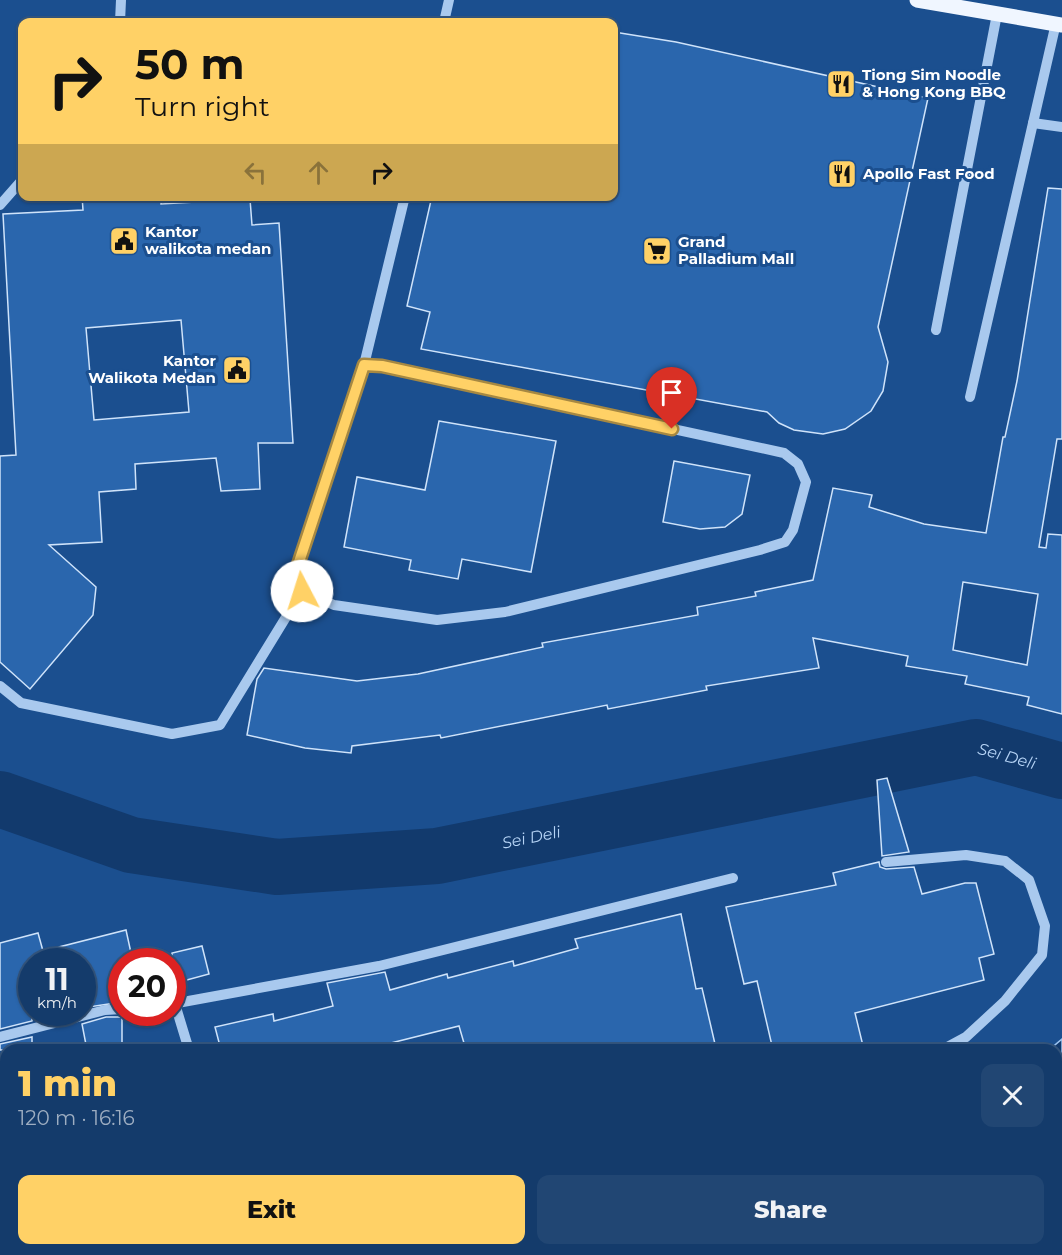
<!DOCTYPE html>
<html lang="en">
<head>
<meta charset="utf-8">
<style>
  :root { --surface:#143b6b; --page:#214673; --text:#f1f3f6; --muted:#9dadc1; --line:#33557e; --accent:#ffd166 }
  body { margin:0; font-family:Montserrat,sans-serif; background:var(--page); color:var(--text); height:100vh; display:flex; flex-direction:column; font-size:22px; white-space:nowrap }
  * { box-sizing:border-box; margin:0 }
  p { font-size:20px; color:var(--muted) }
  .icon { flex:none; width:33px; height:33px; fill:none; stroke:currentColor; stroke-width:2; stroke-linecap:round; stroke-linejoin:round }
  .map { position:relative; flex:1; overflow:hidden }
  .details { position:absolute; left:0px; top:1044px; width:1062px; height:212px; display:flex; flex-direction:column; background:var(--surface); border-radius:18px 18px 0 0; box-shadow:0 2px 4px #0004,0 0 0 2px var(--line) }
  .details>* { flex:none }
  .top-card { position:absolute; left:18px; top:18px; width:600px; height:183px; border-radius:12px; box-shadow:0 2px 4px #0004,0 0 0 2px var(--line); background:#ffd166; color:#111; overflow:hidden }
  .speed { position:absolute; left:18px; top:948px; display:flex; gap:12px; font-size:30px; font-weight:700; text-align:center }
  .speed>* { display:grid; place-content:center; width:78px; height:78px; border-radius:50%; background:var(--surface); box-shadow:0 2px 4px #0004,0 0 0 2px var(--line); line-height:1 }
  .speed small { font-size:15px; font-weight:400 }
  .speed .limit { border:9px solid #d22; background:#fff; color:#111 }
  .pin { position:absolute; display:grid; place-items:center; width:51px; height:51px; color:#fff; margin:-62px -26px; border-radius:50% 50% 50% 0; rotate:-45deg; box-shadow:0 0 6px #0007 }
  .pin .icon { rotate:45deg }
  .me { position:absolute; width:66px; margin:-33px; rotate:355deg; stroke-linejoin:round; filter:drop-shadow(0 0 4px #0008) }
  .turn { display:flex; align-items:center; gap:21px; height:126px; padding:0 18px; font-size:27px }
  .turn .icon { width:78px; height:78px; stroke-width:2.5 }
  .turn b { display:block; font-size:42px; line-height:51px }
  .lanes { display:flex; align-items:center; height:57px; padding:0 18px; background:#0003; justify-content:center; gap:30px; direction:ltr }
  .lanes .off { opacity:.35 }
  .round { display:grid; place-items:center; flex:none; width:63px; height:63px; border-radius:12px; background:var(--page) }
  .head { display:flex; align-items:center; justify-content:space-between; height:102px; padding:0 18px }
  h1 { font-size:36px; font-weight:800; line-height:45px; color:var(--accent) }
  .action { display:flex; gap:12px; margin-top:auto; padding:12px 18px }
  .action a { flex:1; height:69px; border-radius:12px; background:var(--accent); color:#111; font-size:24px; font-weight:800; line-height:69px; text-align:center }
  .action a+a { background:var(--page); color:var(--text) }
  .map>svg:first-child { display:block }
</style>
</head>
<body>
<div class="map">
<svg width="1062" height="1255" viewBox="0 0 1062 1255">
  <defs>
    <pattern id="water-ripples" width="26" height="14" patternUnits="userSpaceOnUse" patternTransform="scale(1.5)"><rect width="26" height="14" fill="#123a6d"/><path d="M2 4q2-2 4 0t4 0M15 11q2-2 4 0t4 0" fill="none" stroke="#365883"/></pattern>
  </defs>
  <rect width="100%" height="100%" fill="#1b4f8f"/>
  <g fill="url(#water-ripples)" stroke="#9cc4f0" stroke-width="1.5">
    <path d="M1062 1039V1131L1056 1136V1050H1049Z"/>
    <path d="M858 1250H961L959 1255H855Z"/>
  </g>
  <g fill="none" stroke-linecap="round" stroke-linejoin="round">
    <path stroke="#123a6d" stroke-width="56" id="s1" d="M0 799 131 845 277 867 437 856 976 747 1062 771"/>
  </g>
  <g fill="#2a66ad" stroke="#cfe3fa" stroke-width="1.5" fill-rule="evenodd">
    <path d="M614 32 676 42 928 98 878 327 888 362 883 391 871 411 845 429 823 434 794 430 779 423 767 412 421 349 430 312 407 306 432 196H614Z"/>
    <path d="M1048 188 1062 189V439H1057L1039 547 1046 548 1048 534 1062 535V714L1027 705 1029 697 965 684 967 676 906 666 908 656 813 638 819 668 706 686 707 690 608 709 607 705 441 738 440 735 352 746 351 753 305 748 247 735 257 679 264 668 357 681 418 674 543 647 542 643 698 615 697 607 756 596 755 592 813 580 833 488 872 495 869 507 924 524 986 533 1003 437H1005L1017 381ZM963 582 1038 594 1027 665 953 650Z"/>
    <path d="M82 196H161V204L250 199 252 225 279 223 293 443H258L260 489 221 491 216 458 135 464 136 489 99 492 102 542 49 545 96 587 93 615 30 689 0 662V456L16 455 3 214 83 210ZM181 320 189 412 94 420 86 328Z"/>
    <path d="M439 421 556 441 531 572 462 559 458 579 409 570 411 560 344 547 357 477 425 490Z"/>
    <path d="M674 461 750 475 742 514 725 527 700 529 663 522Z"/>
    <path d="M887 778 909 852 882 856 877 780Z"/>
    <path d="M879 862 880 867 886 869 914 867 922 894 965 883H976L994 954 979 958 984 980 855 1013 864 1050H773L757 981 744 984 726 907 836 885 833 873Z"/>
    <path d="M681 914 696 989 702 988 715 1044 691 1050H466L459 1026 363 1050H221L215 1027 273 1014 274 1021 333 1006 327 983 385 972 390 990 447 974 448 978 513 961 514 966 578 948 575 939Z"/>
    <path d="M126 930 133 962H122V1002L82 1008V962H32V1021L0 1029V943L38 933 43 951Z"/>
    <path d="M202 946 209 974 172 984V953Z"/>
    <path d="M106 1017H122V1050H87L82 1024Z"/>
    <path d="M32 1037V1050H0V1044Z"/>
  </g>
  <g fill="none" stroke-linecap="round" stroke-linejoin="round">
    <g stroke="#a9c9ee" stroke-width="10">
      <path d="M120 22 121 0"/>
      <path d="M444 22 449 0"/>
      <path d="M1033 123 1062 127"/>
      <path d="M0 205 22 180"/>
      <path d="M936 330 997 14"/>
      <path d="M364 365 382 366 784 453 798 464 806 482 793 530 785 542 760 550 505 612 437 620 334 605 302 591 298 565 364 365 405 196"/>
      <path d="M970 397 1056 23"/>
      <path d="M0 686 21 703 172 734 220 725 302 591"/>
      <path d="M886 862 966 855 1005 861 1029 880 1045 926 1042 955 1005 1001 966 1037 942 1050"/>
      <path d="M172 1004 379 966 733 878"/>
      <path d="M175 1004 189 1050"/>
      <path d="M0 1037 105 1010 122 1009"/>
      <path d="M247 1250 248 1255"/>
      <path d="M382 1250 383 1255"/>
      <path d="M137 1255 161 1250"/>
      <path d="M785 1255V1250"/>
    </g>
    <path stroke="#f0f6ff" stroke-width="15" d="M917 0 1062 25"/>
  </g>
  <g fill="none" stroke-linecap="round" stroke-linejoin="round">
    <g stroke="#a68842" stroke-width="15">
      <path id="route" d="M302 591 298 565 364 365 382 366 672 429"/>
    </g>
    <use href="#route" stroke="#ffd166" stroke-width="10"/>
  </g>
  <defs>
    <g id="restaurant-square" transform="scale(1.5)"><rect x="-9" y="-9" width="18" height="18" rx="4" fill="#ffd166" stroke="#1b4f8f"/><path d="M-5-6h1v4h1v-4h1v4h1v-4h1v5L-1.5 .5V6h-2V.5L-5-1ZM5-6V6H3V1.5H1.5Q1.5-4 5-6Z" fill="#111"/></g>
    <g id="civic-square" transform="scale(1.5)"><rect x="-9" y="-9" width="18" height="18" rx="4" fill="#ffd166" stroke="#1b4f8f"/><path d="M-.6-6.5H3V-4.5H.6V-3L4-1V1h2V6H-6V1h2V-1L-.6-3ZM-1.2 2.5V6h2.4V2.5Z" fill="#111"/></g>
    <g id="supermarket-square" transform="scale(1.5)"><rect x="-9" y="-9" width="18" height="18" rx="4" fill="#ffd166" stroke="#1b4f8f"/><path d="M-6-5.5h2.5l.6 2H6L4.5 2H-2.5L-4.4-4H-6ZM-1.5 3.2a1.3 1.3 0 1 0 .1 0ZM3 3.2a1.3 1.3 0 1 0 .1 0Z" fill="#111"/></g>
  </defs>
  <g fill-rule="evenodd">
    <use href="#restaurant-square" x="841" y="84"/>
    <use href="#restaurant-square" x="842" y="174"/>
    <use href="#civic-square" x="124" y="241"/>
    <use href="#supermarket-square" x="657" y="251"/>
    <use href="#civic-square" x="237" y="370"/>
  </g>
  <g text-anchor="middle" stroke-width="6" stroke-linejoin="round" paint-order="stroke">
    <g font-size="15" font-weight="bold" fill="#fff" stroke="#1b4f8f" text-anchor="start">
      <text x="862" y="80">Tiong Sim Noodle<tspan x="862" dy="17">&amp; Hong Kong BBQ</tspan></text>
      <text x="863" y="179">Apollo Fast Food</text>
      <text x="145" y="237">Kantor<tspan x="145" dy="17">walikota medan</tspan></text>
      <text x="678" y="247">Grand<tspan x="678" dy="17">Palladium Mall</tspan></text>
      <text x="216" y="366" text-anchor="end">Kantor<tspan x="216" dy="17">Walikota Medan</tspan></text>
    </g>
    <g font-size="16" font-style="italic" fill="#b5d3f5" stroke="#1b4f8f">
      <text dy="6" stroke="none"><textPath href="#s1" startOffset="1029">Sei Deli</textPath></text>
      <text dy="6" stroke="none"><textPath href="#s1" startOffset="543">Sei Deli</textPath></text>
    </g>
  </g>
</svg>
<div class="speed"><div>11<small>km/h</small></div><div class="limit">20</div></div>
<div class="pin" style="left:672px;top:429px;background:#d93025"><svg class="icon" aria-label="arrive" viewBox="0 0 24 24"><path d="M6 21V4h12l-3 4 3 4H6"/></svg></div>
<svg class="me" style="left:302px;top:591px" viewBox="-20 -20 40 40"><circle r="19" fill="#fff"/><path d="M0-13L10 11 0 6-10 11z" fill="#ffd166"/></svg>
<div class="top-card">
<div class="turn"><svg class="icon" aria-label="right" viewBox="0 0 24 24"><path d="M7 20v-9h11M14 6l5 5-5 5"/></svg><div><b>50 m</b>Turn right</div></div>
<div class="lanes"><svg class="icon off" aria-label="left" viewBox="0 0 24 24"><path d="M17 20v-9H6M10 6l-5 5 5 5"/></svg><svg class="icon off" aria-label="ahead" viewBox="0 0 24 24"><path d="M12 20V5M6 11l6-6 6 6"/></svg><svg class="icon" aria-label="right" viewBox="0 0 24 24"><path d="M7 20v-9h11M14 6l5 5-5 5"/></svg></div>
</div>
<section class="details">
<div class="head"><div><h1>1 min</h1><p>120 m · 16:16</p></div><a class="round"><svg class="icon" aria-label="close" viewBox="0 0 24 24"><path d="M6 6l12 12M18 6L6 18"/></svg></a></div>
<div class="action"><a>Exit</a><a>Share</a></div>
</section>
</div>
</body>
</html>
